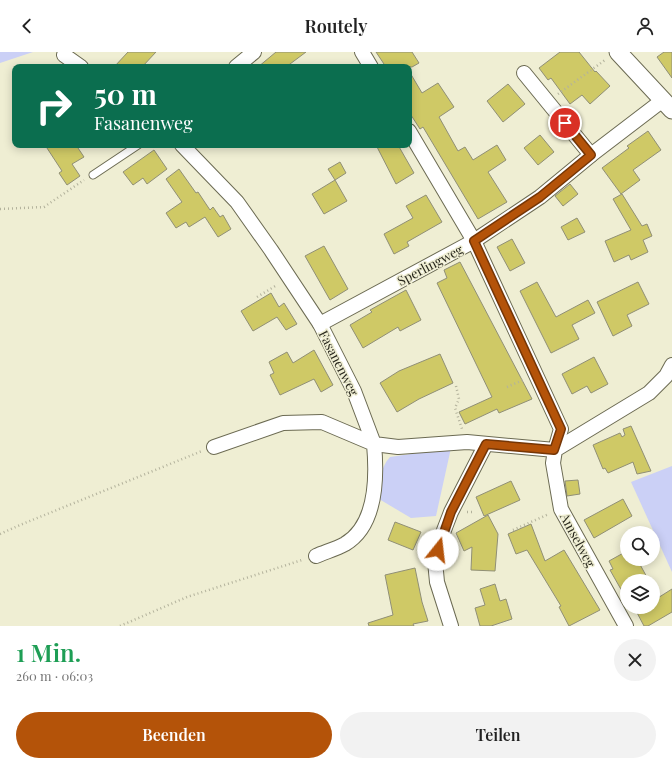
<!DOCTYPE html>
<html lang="de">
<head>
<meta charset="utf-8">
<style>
  :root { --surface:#fff; --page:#f2f2f2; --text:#222; --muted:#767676; --accent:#b45309 }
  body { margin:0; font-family:"Playfair Display",serif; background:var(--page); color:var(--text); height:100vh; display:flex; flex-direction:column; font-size:15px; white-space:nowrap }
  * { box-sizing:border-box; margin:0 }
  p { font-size:13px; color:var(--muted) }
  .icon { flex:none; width:22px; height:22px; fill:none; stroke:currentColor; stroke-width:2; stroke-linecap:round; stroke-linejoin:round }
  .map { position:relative; height:574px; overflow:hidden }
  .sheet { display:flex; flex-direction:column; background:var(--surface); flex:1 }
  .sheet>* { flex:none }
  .banner { position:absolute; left:12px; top:12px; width:400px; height:84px; border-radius:8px; box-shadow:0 2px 10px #0003; background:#0b6e4f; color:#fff; overflow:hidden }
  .tools { position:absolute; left:620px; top:474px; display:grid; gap:8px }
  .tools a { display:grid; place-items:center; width:40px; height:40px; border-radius:50%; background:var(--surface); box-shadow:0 2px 10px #0003; font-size:20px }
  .pin { position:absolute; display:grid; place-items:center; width:34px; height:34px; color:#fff; margin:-17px; border:2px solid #fff; border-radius:50%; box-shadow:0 1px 4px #0007 }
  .me { position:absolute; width:44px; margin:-22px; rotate:16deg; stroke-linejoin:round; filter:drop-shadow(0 0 3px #0008) }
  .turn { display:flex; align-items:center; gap:14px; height:84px; padding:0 16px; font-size:18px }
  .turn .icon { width:52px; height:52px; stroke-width:2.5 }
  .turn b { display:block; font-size:28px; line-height:34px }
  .round { display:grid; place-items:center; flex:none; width:42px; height:42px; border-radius:21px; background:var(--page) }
  .summary { display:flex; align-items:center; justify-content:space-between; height:68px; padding:0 16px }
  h1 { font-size:24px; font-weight:600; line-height:30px; color:#1e9e55 }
  .primary-button { display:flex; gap:8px; margin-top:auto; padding:8px 16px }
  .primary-button a { flex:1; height:46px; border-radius:24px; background:var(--accent); color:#fff; font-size:16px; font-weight:600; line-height:46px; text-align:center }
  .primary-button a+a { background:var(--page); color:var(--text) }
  header { display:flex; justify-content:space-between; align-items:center; height:52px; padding:0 16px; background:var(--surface); font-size:18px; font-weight:600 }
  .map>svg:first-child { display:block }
</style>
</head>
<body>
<header><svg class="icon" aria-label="back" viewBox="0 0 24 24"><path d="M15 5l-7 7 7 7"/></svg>Routely<svg class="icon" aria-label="person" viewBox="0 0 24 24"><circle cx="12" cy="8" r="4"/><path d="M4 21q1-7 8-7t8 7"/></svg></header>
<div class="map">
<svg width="672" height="574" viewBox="0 0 672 574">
  <rect width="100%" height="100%" fill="#efeed3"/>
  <g fill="#cbd0f6">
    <path d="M0 0H33L0 11Z"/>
    <path d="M451 396 436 464 411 466 379 447C380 431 379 417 390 405Z"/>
    <path d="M672 414V520L631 430Z"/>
  </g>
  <g fill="#cfc966" stroke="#908f76">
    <path d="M128 0H156L142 15H114Z"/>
    <path d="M276 0H306L286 15H258Z"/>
    <path d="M376 0H412L419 11 412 15H386Z"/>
    <path d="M560 0H579L595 20 596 19 610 34 590 52 582 43 570 52 551 26 548 28 539 16Z"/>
    <path d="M664 0H672V26L657 5Z"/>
    <path d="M409 19 422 41 438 31 454 55 439 65 458 99 465 95 473 108 497 93 506 108 488 120 507 150 478 167 423 75 420 77 409 60Z"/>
    <path d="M508 32 525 52 503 70 487 49Z"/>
    <path d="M648 79 661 98 633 118 640 128 621 142 602 116 629 96 627 94Z"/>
    <path d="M540 83 554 100 538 113 524 96Z"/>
    <path d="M45 93H76L84 105 72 112 80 124 67 133 59 121 62 119Z"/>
    <path d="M376 93H398L414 121 396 132Z"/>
    <path d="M154 98 167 117 147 132 143 126 133 133 123 120Z"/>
    <path d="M340 110 346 121 335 128 328 117Z"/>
    <path d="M179 117 196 141 198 140 210 158 213 155 220 165 223 163 231 177 218 185 205 165 189 175 186 170 176 176 166 161 182 150 166 127Z"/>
    <path d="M335 128 347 149 324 162 312 142Z"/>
    <path d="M570 132 578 142 563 154 555 144Z"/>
    <path d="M622 142 642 174 647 172 652 184 643 188 648 200 631 208 629 203 614 210 605 189 631 178 613 147Z"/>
    <path d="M426 143 442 170 407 190 409 194 394 202 384 182 413 166 406 154Z"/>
    <path d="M577 166 585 180 568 188 561 175Z"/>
    <path d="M512 187 525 211 510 219 497 195Z"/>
    <path d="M324 194 348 237 330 248 305 204Z"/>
    <path d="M460 210 532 347 499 361 497 357 465 372 459 360 492 345 437 231 447 226 444 218Z"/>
    <path d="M537 230 556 265 588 248 595 261 572 273 579 287 551 301 520 239Z"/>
    <path d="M638 230 649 252 627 263 632 274 613 284 597 250Z"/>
    <path d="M406 238 421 268 400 279 398 275 363 296 350 273 372 260 370 258Z"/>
    <path d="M271 241 279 255 284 251 297 272 286 278 277 265 253 279 241 259Z"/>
    <path d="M314 298 333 333 321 340 314 327 280 343 270 323 274 321 269 310 287 300 293 311Z"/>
    <path d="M440 302 453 331 419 347 397 360 380 331 399 319Z"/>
    <path d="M594 305 608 332 591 341 587 334 572 342 562 322Z"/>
    <path d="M631 374 651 419 637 422 633 410 608 421 605 416 603 417 593 393 620 381 622 385 625 383 623 377Z"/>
    <path d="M578 428 580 442 567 444 565 429Z"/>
    <path d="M511 429 520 448 484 464 476 445Z"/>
    <path d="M623 447 632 464 594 486 584 468Z"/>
    <path d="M488 463 498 482 495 519 471 518 472 495 464 499 456 481Z"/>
    <path d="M395 470 421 480 413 498 388 488Z"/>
    <path d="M531 472 545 509 564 498 600 558 569 574 559 555 561 554 527 498 516 502 508 482Z"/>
    <path d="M627 499V507H637L649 529H627V548L610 518 613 517 609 509Z"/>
    <path d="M415 516 422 550 428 569 413 572 414 574H369L368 571 393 563 385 523Z"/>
    <path d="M495 532 500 549 506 547 512 567 491 574H480L475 556 485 553 480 537Z"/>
    <path d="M672 537V560L648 574H644L634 555H653V549Z"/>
  </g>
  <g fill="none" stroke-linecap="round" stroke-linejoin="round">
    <g stroke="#6b6a52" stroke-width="9">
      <path id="service" d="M93 123 138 93"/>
    </g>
    <g stroke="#6b6a52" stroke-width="16">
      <g id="minor">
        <path d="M362 0 371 15"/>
        <path d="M64 3 81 15"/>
        <path d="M236 15 254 0"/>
        <path d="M524 21 591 103"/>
        <path d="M182 93 237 150 271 198 320 272 354 339 374 392 398 395 467 390 555 398 561 377 474 189 409 79"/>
        <path d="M320 272 474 189 540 145 591 103 663 48"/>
        <path d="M214 395 283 371 322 370 374 392C377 424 377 473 345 492 336 497 325 500 316 504"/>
        <path d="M451 574 437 530 435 509 441 486 451 460 486 392"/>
        <path d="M626 574 561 457 553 411 555 398 649 341 666 324 672 313"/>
      </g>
    </g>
    <g stroke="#6b6a52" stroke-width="19">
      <path id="tertiary" d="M618 0 672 58"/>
    </g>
    <g stroke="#b3b29c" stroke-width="2.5" stroke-dasharray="1 3" stroke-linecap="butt">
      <path d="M558 42 605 8"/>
      <path d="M0 157 44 155 84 128"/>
      <path d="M257 245 277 233"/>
      <path d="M456 334 459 347 455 356 462 377"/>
      <path d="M507 335 523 328"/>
      <path d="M467 460H475"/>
      <path d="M513 478 549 462"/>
      <path d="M0 482 20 473 202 399"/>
      <path d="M653 545 657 543"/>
      <path d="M120 574 187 545 302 508"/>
    </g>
    <use href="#service" stroke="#fff" stroke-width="7"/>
    <use href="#minor" stroke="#fff" stroke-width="14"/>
    <use href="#tertiary" stroke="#fff" stroke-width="17"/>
  </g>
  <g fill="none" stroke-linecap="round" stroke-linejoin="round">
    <g stroke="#753606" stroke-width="10">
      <path id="route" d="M438 498 451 460 486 392 554 398 561 377 474 189 540 145 591 103 565 71"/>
    </g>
    <use href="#route" stroke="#b45309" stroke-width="7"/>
  </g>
  <g text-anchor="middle" stroke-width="3" stroke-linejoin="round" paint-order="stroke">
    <g font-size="13" fill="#27261c" stroke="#efeed3">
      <text transform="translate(430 213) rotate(-28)" y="5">Sperlingweg</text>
      <text transform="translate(339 311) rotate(63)" y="5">Fasanenweg</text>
      <text transform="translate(578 488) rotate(62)" y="5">Amselweg</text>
    </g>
  </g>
</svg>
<div class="tools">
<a><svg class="icon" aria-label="search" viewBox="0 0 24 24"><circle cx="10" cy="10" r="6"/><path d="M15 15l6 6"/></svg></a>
<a><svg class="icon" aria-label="layers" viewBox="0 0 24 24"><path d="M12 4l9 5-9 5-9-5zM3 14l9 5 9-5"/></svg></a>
</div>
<div class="pin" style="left:565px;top:71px;background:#d93025"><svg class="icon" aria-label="arrive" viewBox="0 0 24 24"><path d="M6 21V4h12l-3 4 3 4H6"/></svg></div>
<svg class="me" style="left:438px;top:498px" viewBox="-20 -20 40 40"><circle r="19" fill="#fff"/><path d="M0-13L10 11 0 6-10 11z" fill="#b45309"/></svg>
<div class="banner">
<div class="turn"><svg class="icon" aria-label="right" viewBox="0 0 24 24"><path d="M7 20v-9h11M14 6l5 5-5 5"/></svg><div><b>50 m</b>Fasanenweg</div></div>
</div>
</div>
<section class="sheet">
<div class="summary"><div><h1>1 Min.</h1><p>260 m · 06:03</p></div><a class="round"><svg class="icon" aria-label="close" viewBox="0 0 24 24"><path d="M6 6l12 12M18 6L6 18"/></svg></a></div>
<div class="primary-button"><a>Beenden</a><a>Teilen</a></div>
</section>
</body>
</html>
